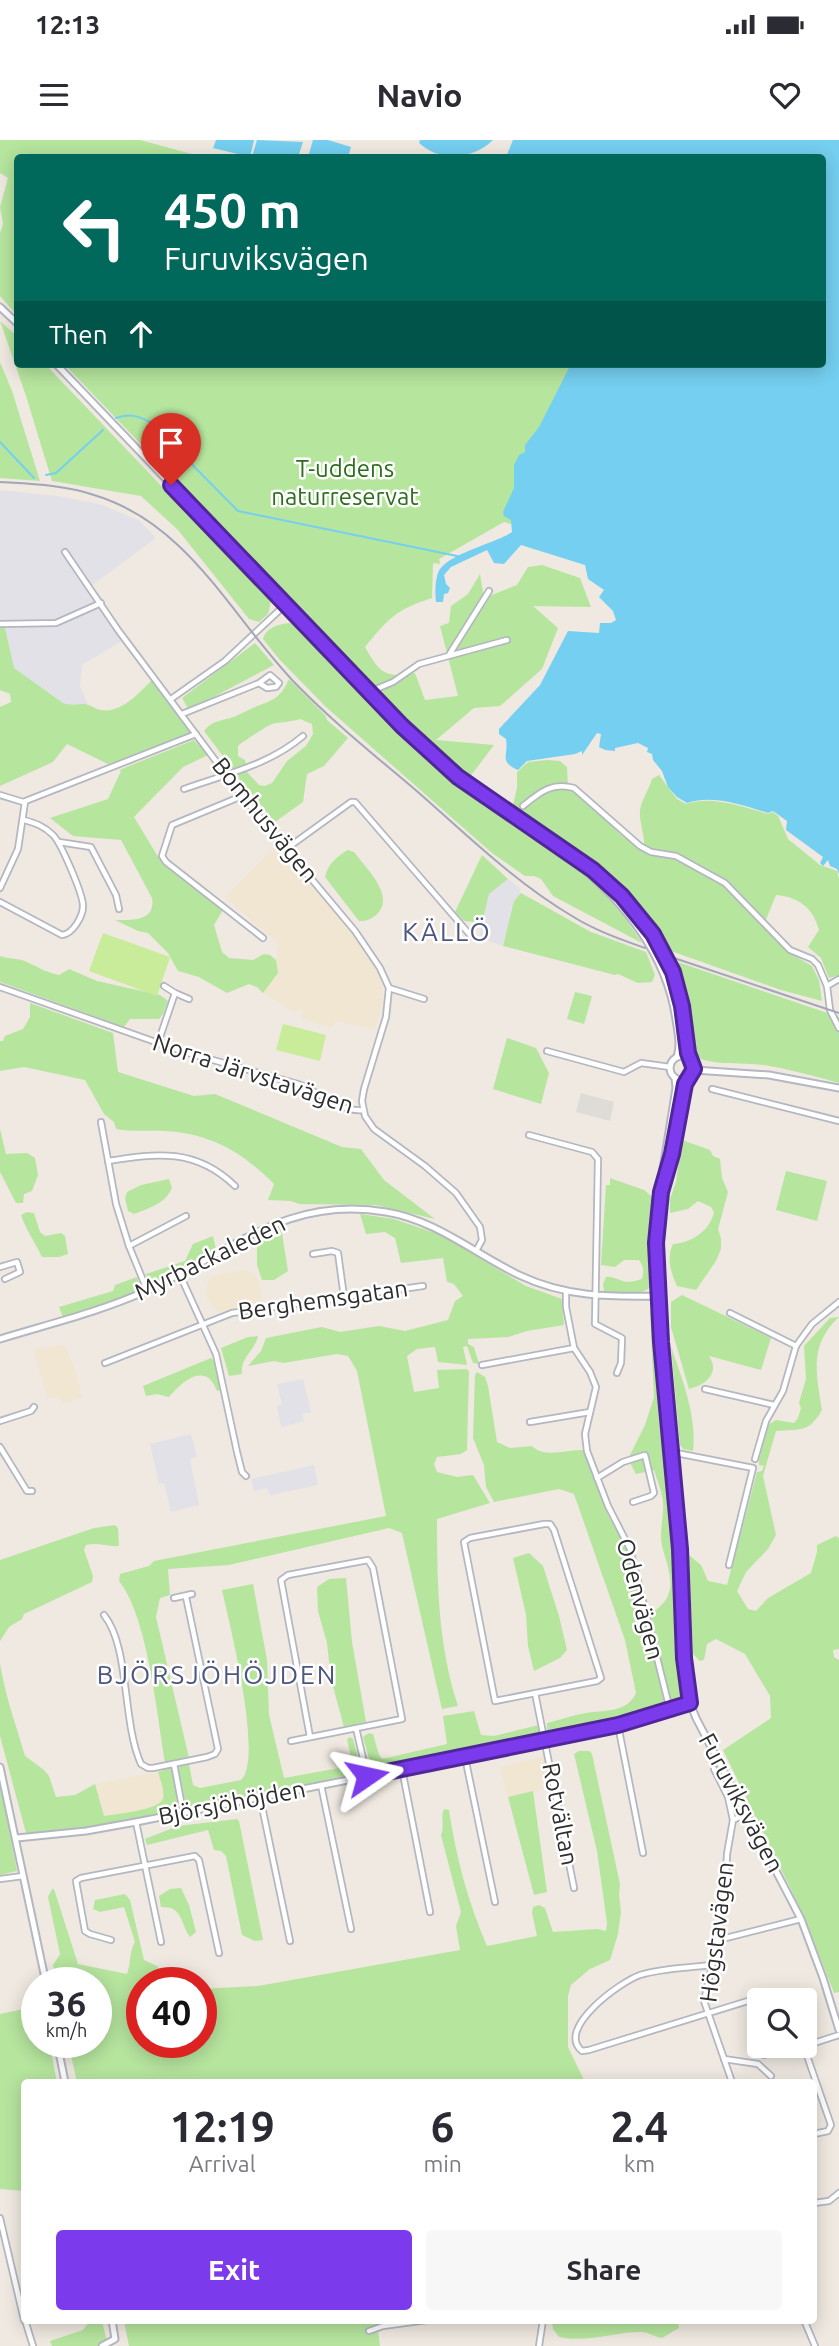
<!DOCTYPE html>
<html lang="en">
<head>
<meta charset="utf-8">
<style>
  :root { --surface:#fff; --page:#f7f7f7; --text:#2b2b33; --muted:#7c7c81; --accent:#7c3aed }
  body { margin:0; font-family:Ubuntu,sans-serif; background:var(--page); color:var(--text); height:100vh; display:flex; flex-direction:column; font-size:26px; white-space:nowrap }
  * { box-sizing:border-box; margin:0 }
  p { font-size:23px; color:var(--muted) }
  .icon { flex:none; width:38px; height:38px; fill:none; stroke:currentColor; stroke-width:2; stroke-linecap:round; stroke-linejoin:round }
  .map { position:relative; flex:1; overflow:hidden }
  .panel { position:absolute; left:21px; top:1939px; width:796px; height:245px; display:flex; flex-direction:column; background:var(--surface); border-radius:7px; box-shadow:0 4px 18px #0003 }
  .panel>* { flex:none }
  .top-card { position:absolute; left:14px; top:14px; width:812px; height:214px; border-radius:7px; box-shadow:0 4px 18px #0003; background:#00695c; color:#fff; overflow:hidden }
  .tools { position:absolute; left:747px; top:1848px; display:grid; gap:14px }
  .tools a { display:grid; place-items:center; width:70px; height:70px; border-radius:7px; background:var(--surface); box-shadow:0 4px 18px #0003; font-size:35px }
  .speed { position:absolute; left:21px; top:1827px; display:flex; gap:14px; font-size:35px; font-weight:700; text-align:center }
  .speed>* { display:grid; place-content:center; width:91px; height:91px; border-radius:50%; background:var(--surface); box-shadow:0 4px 18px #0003; line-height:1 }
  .speed small { font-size:18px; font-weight:400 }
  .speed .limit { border:10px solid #d22; background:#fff; color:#111 }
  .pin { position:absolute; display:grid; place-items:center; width:60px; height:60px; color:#fff; margin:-72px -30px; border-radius:50% 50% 50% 0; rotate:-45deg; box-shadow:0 0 7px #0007 }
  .pin .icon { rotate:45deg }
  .me { position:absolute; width:77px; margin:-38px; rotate:79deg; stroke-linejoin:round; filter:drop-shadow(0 0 5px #0008) }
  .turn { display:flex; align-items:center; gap:24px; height:147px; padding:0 35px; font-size:32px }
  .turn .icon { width:91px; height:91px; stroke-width:2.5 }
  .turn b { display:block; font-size:49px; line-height:60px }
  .then { display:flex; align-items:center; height:66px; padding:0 35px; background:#0003; gap:14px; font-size:26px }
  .eta { display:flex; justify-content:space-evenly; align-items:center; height:119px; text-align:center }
  .eta b { font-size:42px; font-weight:700; line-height:49px }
  .primary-button { display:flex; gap:14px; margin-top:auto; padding:14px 35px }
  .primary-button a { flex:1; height:80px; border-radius:7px; background:var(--accent); color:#fff; font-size:28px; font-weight:700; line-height:80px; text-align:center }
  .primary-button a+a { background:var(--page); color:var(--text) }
  .status { display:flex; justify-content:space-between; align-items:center; height:49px; padding:0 35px; background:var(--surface); direction:ltr }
  .status svg { height:19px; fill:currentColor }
  header { display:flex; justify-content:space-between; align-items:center; height:91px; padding:0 35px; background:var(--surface); font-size:32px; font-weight:700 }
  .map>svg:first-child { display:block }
</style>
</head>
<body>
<div class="status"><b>12:13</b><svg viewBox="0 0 49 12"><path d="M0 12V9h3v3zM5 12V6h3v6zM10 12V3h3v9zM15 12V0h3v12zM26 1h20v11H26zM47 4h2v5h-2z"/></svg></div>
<header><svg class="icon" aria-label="menu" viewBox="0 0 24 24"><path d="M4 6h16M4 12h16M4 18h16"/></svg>Navio<svg class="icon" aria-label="heart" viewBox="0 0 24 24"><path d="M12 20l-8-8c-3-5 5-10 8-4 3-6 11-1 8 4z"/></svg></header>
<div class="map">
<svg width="839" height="2206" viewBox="0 0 839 2206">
  <rect width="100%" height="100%" fill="#efe9e1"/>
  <g fill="#e3e1e8">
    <path d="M0 350 57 356 100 364 138 380 156 398 87 449 122 501 82 525 80 547 88 564 69 565 63 563 13 528 5 488 0 486Z"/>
    <path d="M508 739 519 747 521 753 514 761 503 806 479 797 489 754Z"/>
    <path d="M303 1239 311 1272 302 1274 304 1281 281 1287 277 1266 282 1265 277 1244Z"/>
    <path d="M191 1294 197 1317 190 1319 199 1365 171 1372 164 1343 159 1344 150 1304Z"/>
    <path d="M314 1325 318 1345 270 1355 267 1348 254 1351 251 1339Z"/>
  </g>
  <g fill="#f0e6d1">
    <path d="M277 704 348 787 381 836 383 860 375 889 335 881 332 888 301 878 302 870 294 871 289 869 263 853 278 833 276 820 279 804 225 757Z"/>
    <path d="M245 1130 255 1134 259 1141 262 1164 218 1172 206 1156 208 1140 217 1135Z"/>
    <path d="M64 1205 75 1229 82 1257 63 1264 59 1256 47 1259 34 1209Z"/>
    <path d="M546 1616 553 1647 507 1657 500 1627Z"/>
    <path d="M158 1632 164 1657 161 1663 154 1667 104 1676 95 1644Z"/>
  </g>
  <g fill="#b6e59e">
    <path d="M0 0H140L203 17 18 18 17 175 0 156V93L3 84 0 67 8 38 0 33Z"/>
    <path d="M0 181 17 196 18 224H45L271 461 268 474 259 482 249 479 178 390 141 356 52 341 26 256Z"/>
    <path d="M0 222 12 251 40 341 0 338Z"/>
    <path d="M64 224H744L528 389 504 382 439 419 440 424 433 423 432 458C395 470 389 478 365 507 379 532 385 539 415 533L425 560 458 556 440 486 449 483 451 466 468 454 480 434 484 458 517 445 528 427 542 425 580 438 591 467 533 466 558 488 542 529 500 566 474 568 436 600 494 605 469 638 433 609Z"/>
    <path d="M289 483 296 484 457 641 572 723 599 748 624 776 642 803 553 756 541 739 534 736H525L492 713 326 567 279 519 263 499C266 488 279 484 289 483Z"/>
    <path d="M0 487 5 488 14 528 63 563C71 566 77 564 85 564 91 565 95 569 101 570 121 574 140 552 153 539L191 593 110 625 67 604 53 622 0 646V567L11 562 10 554 0 550Z"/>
    <path d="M255 503 274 525 189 570 182 558Z"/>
    <path d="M289 539 326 576 327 580 348 598 324 626 307 634 303 662 275 682 239 639 238 634 246 631 259 645 265 646 272 643 287 621 306 606 313 594 312 584 300 579C291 582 281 582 272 584 268 585 241 603 238 606V616L245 620 246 624 237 629 232 628 204 591C212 580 222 581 234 577 241 574 248 570 255 567 273 560 280 559 289 539Z"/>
    <path d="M194 600 208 615 183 627 134 677 160 720 223 770 214 785 222 812 229 818 253 820 264 814 270 815 276 820 278 833 263 853 257 847 249 844 227 853 199 837 178 831 168 813 148 793 138 791 115 780C131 780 156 782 152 758L121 700 73 696 50 678 108 659 121 631 119 630Z"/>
    <path d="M547 620 560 621 567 627 568 648 575 651 620 694 643 711C647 698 639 685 640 671 641 660 649 650 652 639L659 635 677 659 686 664C712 655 743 667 768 674L773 672 778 676 788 699 820 725 837 731 839 739V835L829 838 821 818 808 807 819 790C813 768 799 757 776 755L763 787 788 812 812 826 819 840 822 861 781 850 671 811 652 779 633 756 598 725 513 665 517 648V632L528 622Z"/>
    <path d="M348 710 354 712C366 728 398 758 375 776 369 780 367 781 359 781L325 737C328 724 337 716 348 710Z"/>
    <path d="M482 715 508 739 489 754 481 788 476 782 464 781 455 772Z"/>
    <path d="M521 753 591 792 646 812 655 835 652 842 638 843 618 834 615 835 503 806 514 761Z"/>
    <path d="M0 816C9 819 20 818 27 822 38 827 47 833 59 835L69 829 97 841 160 855 168 861 163 874 159 879H130L124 887 0 842Z"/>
    <path d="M675 821 839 877V943C814 936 789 929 764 925 742 922 719 926 698 918L693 903 691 873Z"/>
    <path d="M575 852 592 856 584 884 567 879Z"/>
    <path d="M30 863 113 893 118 932 194 956 215 954 342 1007 361 1009 384 1040 435 1079 376 1065 299 1064 291 1061 268 1060 274 1044C241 1011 211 994 165 991 148 990 132 992 116 989L114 982 104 974 85 940 24 927 0 931V901H3L5 896 23 889 30 877Z"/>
    <path d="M507 898 536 908 549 933 541 964 493 949Z"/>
    <path d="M0 989 6 1014 27 1013 35 1018 38 1035 32 1051 24 1054 23 1063H16L0 1032Z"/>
    <path d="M682 1000 710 1010 713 1016 720 1019 722 1038 728 1052 718 1089 721 1098V1109L716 1121 696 1150 677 1146C671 1132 666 1119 673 1104 691 1103 710 1091 714 1072L711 1067 698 1061 688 1069 670 1073V1059L676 1042Z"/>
    <path d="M786 1031 827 1041 817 1081 776 1070Z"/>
    <path d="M610 1038 644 1050 656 1060 652 1147 640 1153 607 1154 604 1151 603 1144 606 1137C614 1136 619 1141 627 1142 632 1142 638 1140 642 1139 644 1131 644 1127 639 1120H624L615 1127 601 1125 606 1045H610Z"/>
    <path d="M169 1039 172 1048C165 1064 149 1068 134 1074L128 1071 125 1058 127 1052 141 1045Z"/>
    <path d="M27 1072 34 1073 40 1092 45 1096 61 1093 65 1096 68 1114 59 1117H42C35 1102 26 1090 21 1075Z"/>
    <path d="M360 1074 394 1079 441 1095 526 1146 562 1159 564 1185 527 1191 508 1197 468 1199V1204L474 1207 479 1224 473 1223 467 1206 463 1207 467 1225 438 1222 435 1207 417 1209 407 1216 414 1252 439 1248 437 1230 466 1229 469 1231 467 1310 461 1314 437 1317 434 1324 437 1332 457 1337 473 1335 490 1363 437 1379C437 1443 438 1505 458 1566L442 1569 402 1393 389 1388 229 1425 168 1429 170 1455 160 1458 156 1477 189 1618 165 1622C157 1576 148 1477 119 1441L120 1434 149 1426 154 1421 386 1376 357 1231 348 1216 337 1214 283 1223 274 1221 248 1226 261 1211 266 1198 322 1187 340 1192 379 1186 405 1191 448 1180 455 1161 463 1156 454 1144 447 1142 443 1118 401 1123 395 1098 385 1092 366 1094Z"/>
    <path d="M281 1087 288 1131 274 1140H262L257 1125V1103Z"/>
    <path d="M213 1096 216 1110 207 1117 150 1145 146 1134 185 1121 193 1104Z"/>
    <path d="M137 1137 141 1151 63 1177 59 1167 113 1151 115 1145Z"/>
    <path d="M682 1155 771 1198 761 1230 709 1216C720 1232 707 1245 689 1249L671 1187V1162Z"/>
    <path d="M650 1170 658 1188 668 1313C668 1329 666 1347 673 1362L680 1436 681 1515 686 1553 684 1562 672 1566 656 1505 651 1473C681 1456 669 1432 662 1406 659 1392 664 1376 663 1362 662 1351 657 1340 654 1330L636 1334 628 1319 645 1285 654 1257Z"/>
    <path d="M839 1177C809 1205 816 1233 822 1270 809 1293 800 1289 776 1291L763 1336 776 1395 768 1409 746 1432 737 1451 748 1469 756 1471 768 1458 811 1433 817 1412V1405L836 1396 839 1398V1509L833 1510 834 1517 839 1520V1852L834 1853 805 1778 723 1610 771 1578 770 1556 745 1514 716 1499 707 1504 704 1520 700 1521 693 1514 689 1415 701 1425 708 1441 727 1445 757 1332 762 1331 764 1326 759 1325V1320L768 1285 776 1280 794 1283 798 1278 801 1268 799 1263 806 1239 804 1206 830 1178Z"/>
    <path d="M258 1196C255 1211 240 1217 242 1234L229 1236 221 1208 248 1197Z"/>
    <path d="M671 1206C682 1240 697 1275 693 1311L683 1309 680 1305Z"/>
    <path d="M211 1218 214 1221 221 1250 217 1251C215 1247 212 1239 207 1237 193 1230 177 1248 169 1257L157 1254 146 1256 143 1246Z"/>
    <path d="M477 1232 485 1237 488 1246 497 1302 510 1308 532 1306C545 1319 566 1309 583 1310 592 1330 598 1348 605 1368 611 1384 623 1398 629 1414L667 1569 620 1583 550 1597 547 1595V1583C560 1580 573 1575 586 1573 604 1570 627 1573 636 1553L625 1500 574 1354 559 1349 494 1362 486 1347 484 1325 473 1298 475 1235Z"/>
    <path d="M115 1385 118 1388 119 1406C107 1407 98 1402 86 1405L84 1410 93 1436 92 1442 24 1474 22 1479 9 1487 0 1501V1420L94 1388Z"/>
    <path d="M529 1413 543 1426 559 1476 567 1510 560 1518 534 1531 528 1506 526 1475 513 1418Z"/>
    <path d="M346 1438 352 1502 366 1582 344 1587 331 1539 327 1503 318 1471 317 1447 329 1439Z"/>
    <path d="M253 1444 267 1520 269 1575 284 1638 345 1627 351 1618 347 1599 350 1597 353 1599 362 1632 191 1669 186 1665 178 1627 189 1624 193 1645 200 1648 241 1640C264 1618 229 1482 222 1450Z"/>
    <path d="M0 1523C5 1556 16 1585 25 1616L44 1630 49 1636 56 1657 75 1655 95 1644 104 1676C115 1674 159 1670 163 1659 165 1652 160 1639 158 1632L173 1627 181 1668 170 1673 81 1689 26 1693 0 1596Z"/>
    <path d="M474 1571 481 1595 494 1596 539 1585 540 1595 537 1599 372 1629 363 1597 369 1593 373 1594 379 1615 382 1619 447 1604 443 1576Z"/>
    <path d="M579 1611H590L592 1614 620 1744 619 1755 621 1772 618 1794 610 1820 590 1829 571 1845 568 1856V1907L585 1942H77L68 1902H96V1843H57L53 1825 60 1814 48 1757 52 1749H54L78 1824 127 1834C131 1824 129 1811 135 1802L124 1767 100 1772 93 1769 95 1760 125 1754 130 1760 144 1820 157 1826 165 1835 182 1843H142V1902H201V1849L258 1846 460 1810 456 1786 461 1772 441 1695C445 1686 440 1678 444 1669L449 1670C456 1717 468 1762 487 1806L537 1796 532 1773 533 1767 539 1765 545 1768 553 1792 597 1789 606 1791 607 1783 597 1711 574 1614Z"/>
    <path d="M0 1642 17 1731 0 1735Z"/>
    <path d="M533 1651 547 1752 534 1755 508 1657Z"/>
    <path d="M237 1679 239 1681 263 1800 255 1801 242 1795 226 1716 221 1711 214 1710 208 1690 147 1705 145 1699 178 1686Z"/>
    <path d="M181 1748 189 1765 196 1792 190 1797C180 1783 183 1766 161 1767L159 1756 170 1749Z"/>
    <path d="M37 1866V1902H49L57 1942H24V2051L0 2049V1874Z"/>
    <path d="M90 2181H102L108 2206H52L50 2201 83 2190Z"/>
    <path d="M124 2181H377L380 2206H129Z"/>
    <path d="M552 2181H678L679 2188 662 2198C654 2197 649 2192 641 2192 613 2192 588 2203 559 2197L553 2189Z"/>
  </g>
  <g fill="#c9ec9a">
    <path d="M103 793 170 817 157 856 89 831Z"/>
    <path d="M283 884 326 895 320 921 276 910Z"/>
  </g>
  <path fill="#dfdcd8" d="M581 953 614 962 610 981 576 972Z"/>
  <g fill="#75cff0">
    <path d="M216 0H254L250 17 213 8Z"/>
    <path d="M257 0 303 2 298 17H252Z"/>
    <path d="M313 0H328L351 7 348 17H308Z"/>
    <path d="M420 0H493C473 20 439 22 419 3Z"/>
    <path d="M513 0H839V734L837 729 830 726 828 720 823 726 820 723 823 717 786 690 787 681 773 671 768 673C743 665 712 654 687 663L677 657 668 647 662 631 653 620 652 614 647 612 648 608 638 603 615 608V611L605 610 599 607 601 594 597 593 582 615V611L575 614 527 621 518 630C498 621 509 616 506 599L499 594V589L540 545 568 491 599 493 600 483H611L616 480 613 471 599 457 604 450 588 439 585 425 521 405 504 424 494 423 487 410 451 427 444 435 446 444 450 448 448 453 444 454 443 462H436C435 452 435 442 438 433 445 414 495 404 512 392L511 380 504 376 503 372 514 348V325L519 315 525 312V305L539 287 571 224H822V18L506 17Z"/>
  </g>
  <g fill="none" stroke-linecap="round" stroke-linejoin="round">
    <g stroke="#75cff0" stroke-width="2">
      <path d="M116 278C130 273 138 276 150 282L238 371 457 416"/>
      <path d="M0 302 34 338"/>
      <path d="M46 335 56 333 103 290"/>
    </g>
    <g stroke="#b4b7c1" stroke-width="8">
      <g id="street">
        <path d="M65 412 118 490 242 656 355 791 380 828 389 848 386 877 364 949 362 961 365 976 374 989 425 1026 456 1053 480 1087 482 1100 476 1111"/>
        <path d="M0 484 56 483 101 463"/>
        <path d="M449 515 489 451"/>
        <path d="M369 552 393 542 419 524 507 500"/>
        <path d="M171 559 225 521 285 465"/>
        <path d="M182 574 259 543 267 548 276 547 279 543 270 535 259 543"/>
        <path d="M184 649C226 634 269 625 303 596"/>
        <path d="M0 655 23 662 196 594"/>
        <path d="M242 656 172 685 162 716 166 722 263 798"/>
        <path d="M523 666C540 652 552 642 574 648L640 706 651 712 676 716 725 743 790 810 812 819 818 825 827 846"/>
        <path d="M59 702 91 707 116 755 119 769"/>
        <path d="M286 709 351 662H355L471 796"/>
        <path d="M0 748 18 709 25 662"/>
        <path d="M0 762 62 795C73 794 83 776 83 766 83 754 61 703 53 695 44 686 35 683 24 680"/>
        <path d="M839 839 827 846 830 870 839 888"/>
        <path d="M164 846 175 853"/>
        <path d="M0 847 181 911 298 944C320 952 339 972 363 970"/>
        <path d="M389 848 424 859"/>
        <path d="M158 903 175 853 189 859"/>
        <path d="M547 911 624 932 641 923 670 927"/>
        <path d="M712 949 839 981"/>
        <path d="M101 982 116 1064 129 1106 147 1150"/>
        <path d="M529 995 592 1012 598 1019 595 1184 622 1198 621 1223 617 1233"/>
        <path d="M108 1021C157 1013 196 1008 235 1046"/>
        <path d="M129 1106 186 1076"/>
        <path d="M313 1114 332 1111 338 1113 344 1157"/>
        <path d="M0 1127 17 1122 20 1132 5 1139"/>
        <path d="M180 1135 216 1214 237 1312 242 1332 246 1336"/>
        <path d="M566 1153V1167L574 1208 590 1232 596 1247 585 1294 587 1311 608 1366 630 1409 670 1570"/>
        <path d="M730 1173 796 1206"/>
        <path d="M105 1223 232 1173 423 1146"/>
        <path d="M482 1225 574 1208"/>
        <path d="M705 1249 774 1265"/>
        <path d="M0 1281 31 1271 34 1267"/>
        <path d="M530 1282 590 1272"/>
        <path d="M0 1307 27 1351H32"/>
        <path d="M671 1312 753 1328 729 1425"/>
        <path d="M755 1319 766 1281 783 1251 796 1206 812 1184 839 1162"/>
        <path d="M597 1338 623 1322 645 1315 654 1353 651 1356 633 1362"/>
        <path d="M544 1384H550L554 1390 601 1538 597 1541 495 1561 464 1402 470 1398Z"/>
        <path d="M174 1458 192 1454"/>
        <path d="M104 1475C130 1507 122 1582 141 1624L148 1628H153L207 1617 215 1614 218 1609 186 1457"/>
        <path d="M535 1553 574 1748"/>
        <path d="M618 1585 643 1713"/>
        <path d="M356 1588 367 1636"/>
        <path d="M291 1601 402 1579 373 1428 368 1420 288 1435 281 1440 310 1597"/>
        <path d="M465 1617 495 1762"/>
        <path d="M174 1624 183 1672"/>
        <path d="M402 1629 430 1772"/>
        <path d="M714 1629 728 1657 733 1680 727 1714 726 1737 719 1794 704 1861 732 1942"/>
        <path d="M321 1645 351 1789"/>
        <path d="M260 1657 290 1801"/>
        <path d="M733 1680 747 1674"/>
        <path d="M136 1682 161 1802"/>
        <path d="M0 1739 23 1736"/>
        <path d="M111 1800 90 1794 85 1791 76 1741 81 1738 195 1716 199 1720 219 1813"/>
        <path d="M718 1800 801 1779"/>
        <path d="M711 1825C688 1828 662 1828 640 1835 620 1842 555 1889 582 1911L589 1910 764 1856"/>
        <path d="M764 1915 795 1906"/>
        <path d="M724 1919 758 1924 771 1936"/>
        <path d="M814 1994 828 1991 831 1985 805 1910 811 1904 839 1895"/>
        <path d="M814 2063 829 2061 839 2053"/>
        <path d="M0 2078 24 2180"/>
        <path d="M25 2180 33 2206"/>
        <path d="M804 2180 815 2206"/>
        <path d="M369 2191 383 2186 427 2180"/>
        <path d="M539 2206 543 2180"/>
      </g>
    </g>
    <g stroke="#b4b7c1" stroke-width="9">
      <g id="secondary">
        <path d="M0 167 18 184"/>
        <path d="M56 224 402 586 458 637 593 730 615 748 636 771 653 794 673 833 683 866 690 919"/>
        <path d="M574 721C624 761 667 815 676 880 678 893 681 905 677 917"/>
        <circle cx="682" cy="928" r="12"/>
        <path d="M694 930 769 935 839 948"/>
        <path d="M675 938 676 948 663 1029 657 1078 656 1117 680 1410 685 1531 690 1563 696 1578 801 1779 823 1838 839 1890"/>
        <path d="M664 1042 672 1014 687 939"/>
        <path d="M0 1199C49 1184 99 1172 146 1151 230 1113 286 1055 386 1072 436 1080 475 1114 519 1135 565 1157 609 1157 659 1156"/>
        <path d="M0 1627 46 1843"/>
        <path d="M17 1698 86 1691 136 1682 545 1601 631 1581 690 1563"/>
        <path d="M57 1902 65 1942"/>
        <path d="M102 2206 115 2199 112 2180"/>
      </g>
    </g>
    <use href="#street" stroke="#fff" stroke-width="4.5"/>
    <use href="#secondary" stroke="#fff" stroke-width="5"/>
    <g stroke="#a3a6b8" stroke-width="2">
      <path d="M0 342C32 344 64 345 94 355 190 384 231 477 296 544 334 583 378 618 419 653 468 696 516 743 572 776 594 790 620 799 645 808"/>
      <path d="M674 818 839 873"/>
    </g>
  </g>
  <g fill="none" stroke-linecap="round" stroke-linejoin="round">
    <g stroke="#51269a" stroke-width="18">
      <path id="route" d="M171 345 402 586 458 637 593 730 622 756 653 794 673 832 682 866 688 913 694 929 685 944 672 1014 661 1052 656 1103 661 1202 680 1409 684 1518 690 1563 618 1585 367 1636"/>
    </g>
    <use href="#route" stroke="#7c3aed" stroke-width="12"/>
  </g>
  <g text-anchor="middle" stroke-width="5" stroke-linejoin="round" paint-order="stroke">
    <g font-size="24" fill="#2c6e1b" stroke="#fff">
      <text x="345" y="337">T-uddens<tspan x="345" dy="28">naturreservat</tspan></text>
    </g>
    <g font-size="24" fill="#2e2e2e" stroke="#fff">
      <text transform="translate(265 680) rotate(51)" y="8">Bomhusvägen</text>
      <text transform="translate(253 934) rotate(18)" y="8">Norra Järvstavägen</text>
      <text transform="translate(210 1118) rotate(-26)" y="8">Myrbackaleden</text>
      <text transform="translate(323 1160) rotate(-8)" y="8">Berghemsgatan</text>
      <text transform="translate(640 1459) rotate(75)" y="8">Odenvägen</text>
      <text transform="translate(232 1663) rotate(-11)" y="8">Björsjöhöjden</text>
      <text transform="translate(741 1663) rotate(62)" y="8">Furuviksvägen</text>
      <text transform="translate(560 1674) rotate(79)" y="8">Rotvältan</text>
      <text transform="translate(717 1792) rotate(-83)" y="8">Högstavägen</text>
    </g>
    <g font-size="26" letter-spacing="2" fill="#4d5680" stroke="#fff">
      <text x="447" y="801">KÄLLÖ</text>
      <text x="217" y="1544">BJÖRSJÖHÖJDEN</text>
    </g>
  </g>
</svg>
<div class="tools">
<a><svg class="icon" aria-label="search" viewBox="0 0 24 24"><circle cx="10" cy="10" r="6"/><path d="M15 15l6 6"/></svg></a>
</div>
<div class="speed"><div>36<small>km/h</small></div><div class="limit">40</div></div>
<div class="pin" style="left:171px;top:345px;background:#d93025"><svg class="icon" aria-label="arrive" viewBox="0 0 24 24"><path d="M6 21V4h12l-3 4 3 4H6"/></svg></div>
<svg class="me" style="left:367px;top:1636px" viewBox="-20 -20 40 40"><path d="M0-17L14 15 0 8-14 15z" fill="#7c3aed" stroke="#fff" stroke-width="4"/></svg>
<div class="top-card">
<div class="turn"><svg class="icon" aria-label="left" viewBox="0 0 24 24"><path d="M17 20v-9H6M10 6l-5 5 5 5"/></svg><div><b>450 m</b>Furuviksvägen</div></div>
<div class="then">Then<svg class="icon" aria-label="ahead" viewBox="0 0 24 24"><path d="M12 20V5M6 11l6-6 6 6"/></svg></div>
</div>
<section class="panel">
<div class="eta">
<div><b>12:19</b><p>Arrival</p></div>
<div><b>6</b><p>min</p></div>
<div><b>2.4</b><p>km</p></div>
</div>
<div class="primary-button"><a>Exit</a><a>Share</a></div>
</section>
</div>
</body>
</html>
